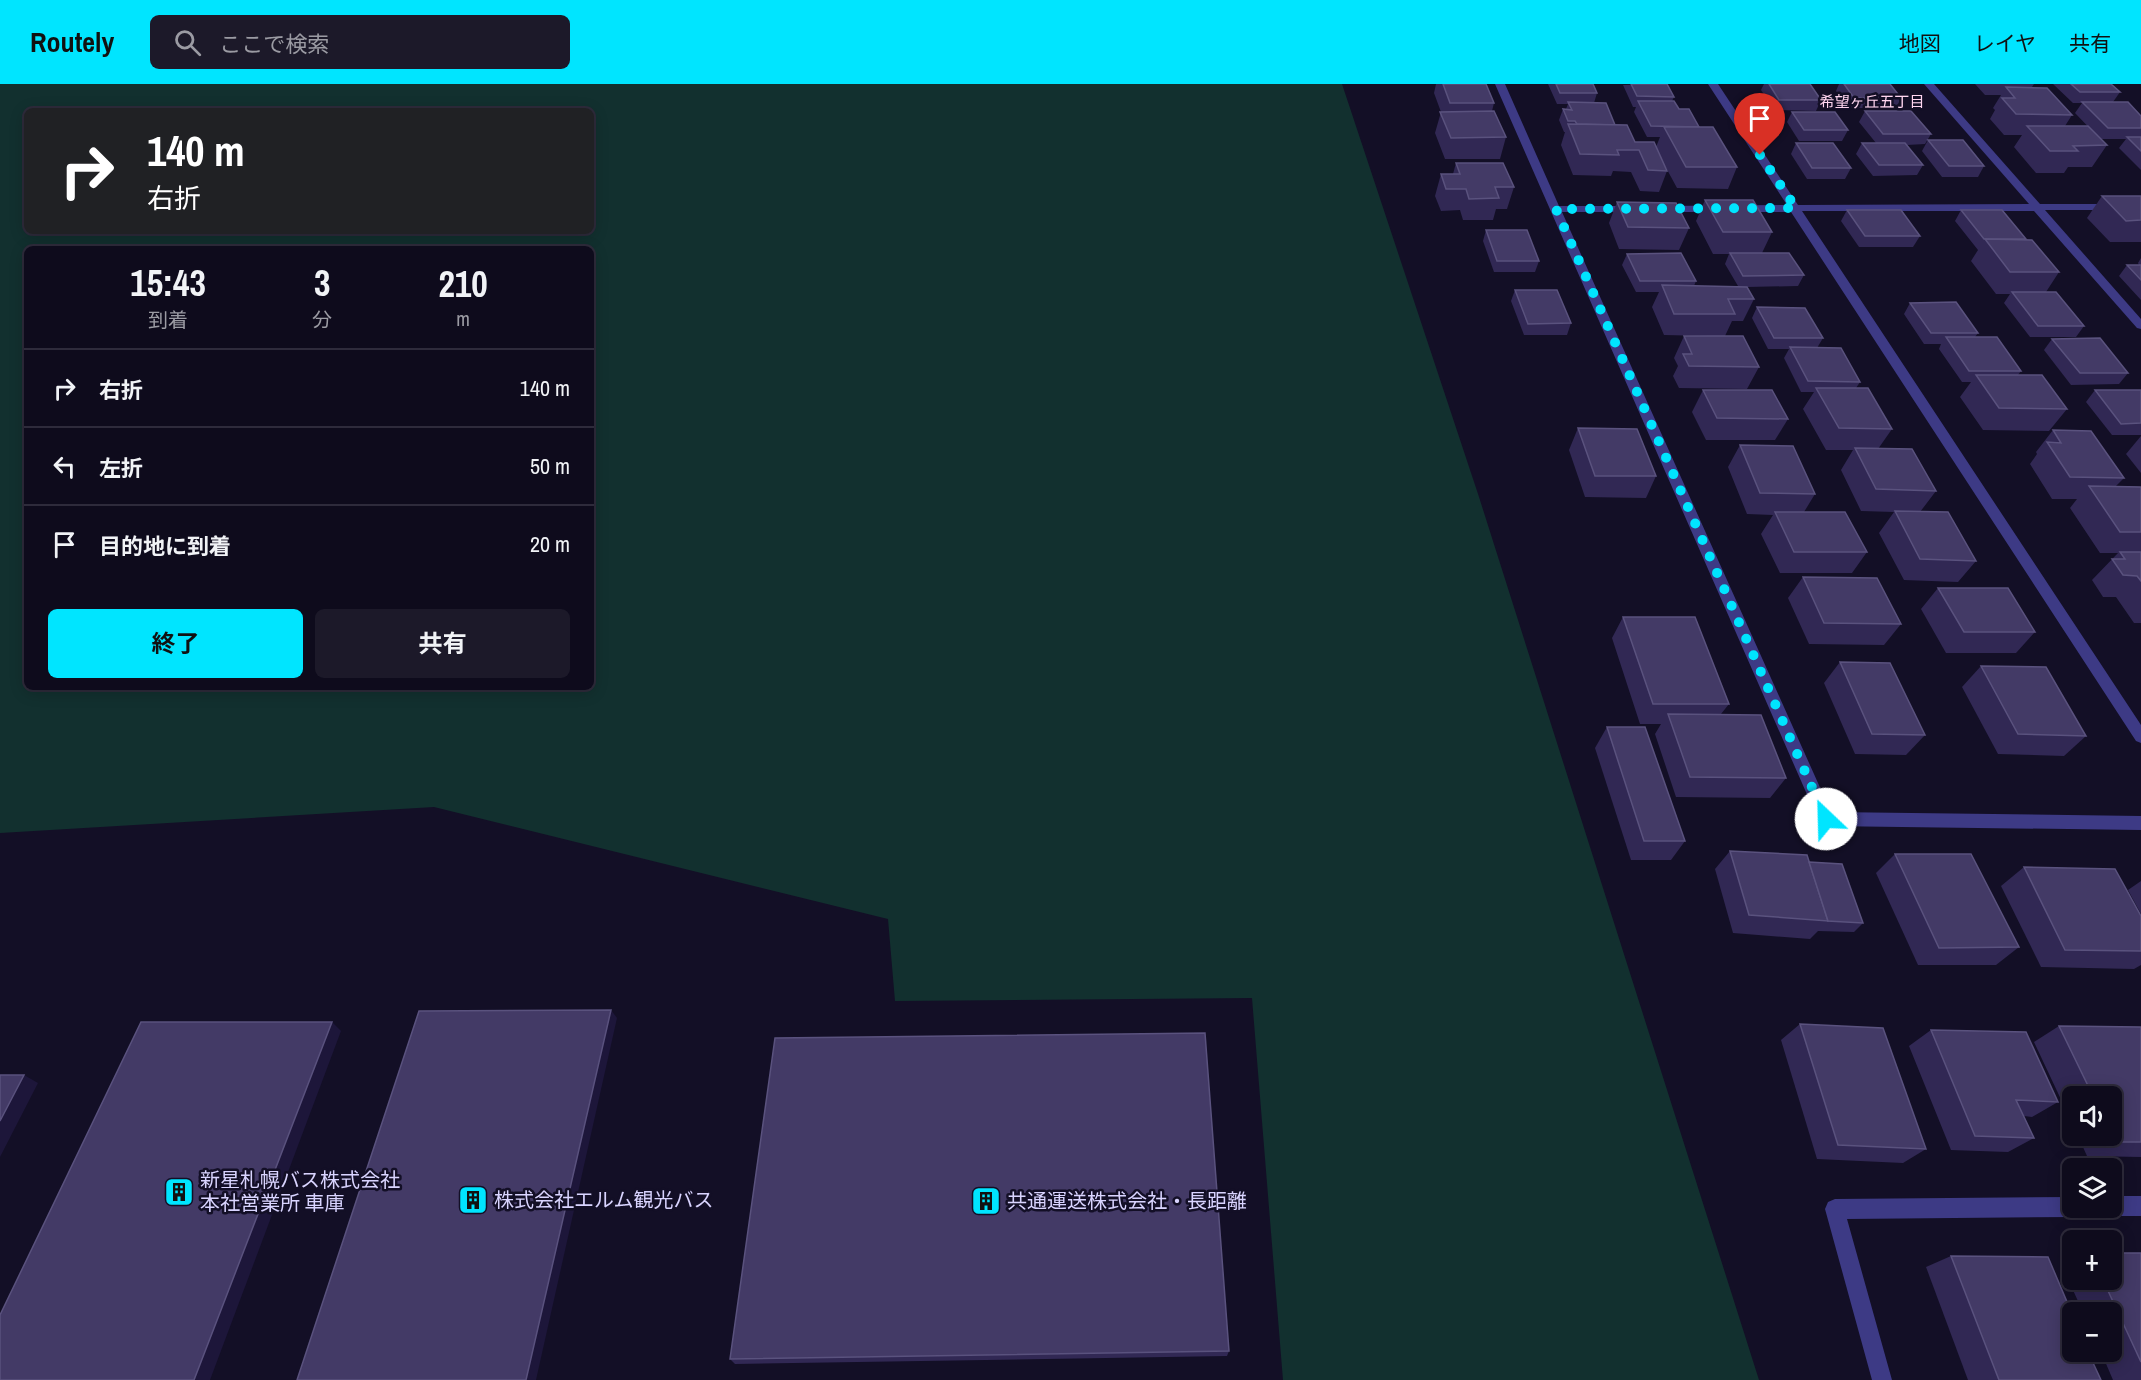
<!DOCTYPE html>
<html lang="ja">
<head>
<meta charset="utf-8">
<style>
  :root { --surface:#0e0b1c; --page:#1c1929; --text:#f1f3f6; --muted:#9b9ba3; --line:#2e2b3b; --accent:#00e5ff }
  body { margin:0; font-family:"Archivo Narrow","Noto Sans JP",sans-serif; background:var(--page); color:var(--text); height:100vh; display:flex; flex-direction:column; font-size:22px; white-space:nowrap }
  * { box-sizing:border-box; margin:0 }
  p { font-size:20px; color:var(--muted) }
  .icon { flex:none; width:33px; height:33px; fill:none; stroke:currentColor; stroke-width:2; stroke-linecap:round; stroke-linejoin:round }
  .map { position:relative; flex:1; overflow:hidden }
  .drawer { position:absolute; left:24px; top:162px; width:570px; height:444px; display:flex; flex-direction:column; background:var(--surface); border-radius:9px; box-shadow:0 3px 15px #0003,0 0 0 2px var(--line) }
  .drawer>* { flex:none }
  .hud { position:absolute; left:24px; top:24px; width:570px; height:126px; border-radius:9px; box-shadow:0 3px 15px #0003,0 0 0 2px var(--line); background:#202124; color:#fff; overflow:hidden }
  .buttons { position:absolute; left:2062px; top:1002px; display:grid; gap:12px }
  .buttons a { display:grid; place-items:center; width:60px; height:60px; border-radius:9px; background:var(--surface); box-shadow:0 3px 15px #0003,0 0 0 2px var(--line); font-size:30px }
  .pin { position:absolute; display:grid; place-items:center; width:51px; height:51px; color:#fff; margin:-62px -26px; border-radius:50% 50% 50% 0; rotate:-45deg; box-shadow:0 0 6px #0007 }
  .pin .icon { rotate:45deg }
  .me { position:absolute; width:66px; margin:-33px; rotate:336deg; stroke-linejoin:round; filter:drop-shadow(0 0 4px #0008) }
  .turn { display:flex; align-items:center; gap:21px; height:126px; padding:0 24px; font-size:27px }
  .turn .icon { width:78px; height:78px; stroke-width:2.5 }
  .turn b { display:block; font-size:42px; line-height:51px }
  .eta { display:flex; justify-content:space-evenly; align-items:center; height:102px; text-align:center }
  .eta b { font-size:36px; font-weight:700; line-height:42px }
  .button { display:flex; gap:12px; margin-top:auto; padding:12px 24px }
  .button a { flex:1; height:69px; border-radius:9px; background:var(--accent); color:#111; font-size:24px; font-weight:700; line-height:69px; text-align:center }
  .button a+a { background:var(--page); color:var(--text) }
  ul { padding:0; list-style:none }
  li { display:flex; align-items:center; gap:18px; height:78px; padding:0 24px; border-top:2px solid var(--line) }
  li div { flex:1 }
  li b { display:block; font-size:22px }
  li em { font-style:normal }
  header { display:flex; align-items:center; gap:36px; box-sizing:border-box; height:84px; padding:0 30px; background:var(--accent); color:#111 }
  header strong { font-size:28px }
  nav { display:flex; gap:33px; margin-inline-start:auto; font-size:21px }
  .search { width:420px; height:54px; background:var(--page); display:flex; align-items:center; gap:15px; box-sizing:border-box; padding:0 21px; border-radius:9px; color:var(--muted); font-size:22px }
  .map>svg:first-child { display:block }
</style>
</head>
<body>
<header>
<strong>Routely</strong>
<div class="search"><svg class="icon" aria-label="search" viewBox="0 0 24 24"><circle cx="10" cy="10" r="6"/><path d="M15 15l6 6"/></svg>ここで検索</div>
<nav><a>地図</a><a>レイヤ</a><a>共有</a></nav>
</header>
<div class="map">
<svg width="2141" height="1296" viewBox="0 0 2141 1296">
  <rect width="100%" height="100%" fill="#130f26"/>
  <path fill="#12302f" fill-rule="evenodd" d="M0 0H1342L1479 413 1759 1296H1283L1252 914 895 917 888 835 434 723 0 749ZM27 27H591V147H27ZM27 165H591V603H27Z"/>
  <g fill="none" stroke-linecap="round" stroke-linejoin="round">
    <g fill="#3d3a85" fill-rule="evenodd">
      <path d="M1495 0H1505L1559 122H1634L1639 125 1634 128H1562L1831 728 2141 732V746L1826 742 1820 740Z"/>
      <path d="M1708 0H1718L1798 121 2029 120 1924 0H1934L2040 120H2141V126H2045L2141 235V245L2137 244 2034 127H1802L2141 641V659L2136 657 1791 128H1661L1656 125 1661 122 1787 121Z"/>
      <path d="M2112 1112H2141V1132H2112L2105 1129 2103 1124H2112Z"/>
      <path d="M2073 1113V1124H2082L2080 1130 2073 1133 1847 1135 1892 1296H1872L1825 1125 1828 1118 1835 1115Z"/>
    </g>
  </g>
  <g fill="#312854">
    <path d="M1436 0H1486L1494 19 1492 27 1506 53 1500 75H1445L1435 49 1441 28 1434 9Z"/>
    <path d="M1548 0H1593L1597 9 1594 19 1615 41 1635 58 1656 63 1660 53H1647L1634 28 1636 23H1633L1623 1 1667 0 1674 13 1672 17 1679 25 1699 43 1737 83 1728 105 1677 104 1664 80 1667 87 1659 108 1640 107 1631 88 1613 87 1611 92 1573 91 1561 61 1565 48H1564L1559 36 1563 25H1566L1568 20H1557Z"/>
    <path d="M1764 0H1810L1821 16 1816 27 1774 26 1761 6Z"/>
    <path d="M1830 0H1890L1901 14 1896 24H1849L1836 7 1839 0Z"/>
    <path d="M1975 0H2034L2032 3 2072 31 2065 42 2107 61 2092 83H2068L2064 89H2036L2014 63 2022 51H2004L1990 35 1995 26 1993 24 2001 11H1985Z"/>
    <path d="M2053 0H2111L2120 8 2113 18 2141 32V86L2119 64 2126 55H2100L2075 29 2082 19H2073Z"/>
    <path d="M1865 27 1931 50 1925 60 1907 61 1923 81 1917 91 1873 92 1856 70 1862 59H1876L1859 38Z"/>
    <path d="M1792 28 1848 46 1842 57H1799L1787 38Z"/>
    <path d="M1928 56 1984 82 1978 93H1942L1922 67Z"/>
    <path d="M1796 59 1851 84 1845 95H1807L1791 70Z"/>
    <path d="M1456 79 1514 103 1507 125H1496L1493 136H1463L1460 126 1441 127 1435 112 1441 90H1453Z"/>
    <path d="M2102 112H2141V158H2110L2087 134Z"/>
    <path d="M1705 116 1772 148 1762 169 1804 191 1798 202 1747 203 1754 215 1743 237H1732L1725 252 1759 283 1747 305 1679 304 1673 292 1678 282 1674 274 1684 252H1707L1664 251 1652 223 1659 208H1636L1622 181 1627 170 1696 197 1694 202H1738L1725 180 1729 170H1713L1696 137Z"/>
    <path d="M1617 118 1689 144 1679 166 1619 165 1609 139Z"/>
    <path d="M1847 126 1920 152 1913 163H1859L1841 137Z"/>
    <path d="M1961 126 2026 155 2059 188 2046 208 2084 242 2076 253H2030L2004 219 2010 210H1996L1971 177 1978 166 1955 137Z"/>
    <path d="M1486 146 1539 177 1535 188H1494L1483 157Z"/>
    <path d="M2141 174V216L2119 192 2127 181H2139L2138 179Z"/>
    <path d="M1515 206 1571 239 1567 251H1524L1511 217Z"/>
    <path d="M1910 219 1978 249 1975 253 2021 287 2018 291 2067 325 2049 347 1983 346 1960 313 1971 298H1962L1939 265 1941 260H1924L1904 230Z"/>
    <path d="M1757 223 1823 254 1817 264 1860 298 1856 304 1892 345 1878 365 1936 407 1920 428 1976 477 1958 498 1904 496 1879 449 1894 428 1861 427 1841 386 1853 366H1826L1803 325 1814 308H1801L1784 274 1789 265H1768L1752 234Z"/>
    <path d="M2052 255 2128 289 2119 300 2071 301 2044 266Z"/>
    <path d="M1703 306 1788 335 1775 356H1706L1692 328Z"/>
    <path d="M2095 306H2141V351H2112L2086 318Z"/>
    <path d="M1578 344 1656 392 1646 414 1585 413 1569 366Z"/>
    <path d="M2053 346 2124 394 2116 402 2141 403V539H2134L2116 513H2103L2092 496 2118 469H2100L2070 424 2077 415H2052L2030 380 2037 370 2036 368Z"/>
    <path d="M2141 352V389L2126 370Z"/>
    <path d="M1740 361 1815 410 1804 428 1867 468 1852 489H1780L1761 450 1773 431 1747 430 1728 383Z"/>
    <path d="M1803 493 1901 540 1884 561 1809 560 1788 514Z"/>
    <path d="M1938 504 2035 548 2016 569H1946L1921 525Z"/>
    <path d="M1623 533 1729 620 1721 630 1786 694 1770 714 1676 713 1655 650 1661 640H1640L1612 554Z"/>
    <path d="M1840 578 1925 651 1906 671 1855 670 1824 599Z"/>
    <path d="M1981 582 2086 652 2064 672 1998 670 1962 603Z"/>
    <path d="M1607 643 1685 757 1671 776H1631L1595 664Z"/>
    <path d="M1730 767 1809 778 1863 839 1854 848 1818 847 1810 855 1733 849 1715 785Z"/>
    <path d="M1895 770 2019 863 1996 881H1918L1876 789Z"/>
    <path d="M2024 783 2141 832V881L2134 885 2041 883 2001 802Z"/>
    <path d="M2141 797V830L2128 806Z"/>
    <path d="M1800 940 1926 1065 1903 1079 1817 1075 1781 956Z"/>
    <path d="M2059 942 2141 943V1073L2087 1072 2078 1052H2112V1012H2073V1041L2034 958Z"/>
    <path d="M1931 946 2058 1018 2032 1033 2024 1032 2034 1054 2008 1068 1951 1066 1909 962Z"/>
    <path d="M2141 1169V1296H2113L2101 1268H2112V1228H2083L2061 1180 2073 1175V1196H2112Z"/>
    <path d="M1951 1172 2101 1296H1968L1926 1183Z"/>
    <path d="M1229 1267 1227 1272 735 1280 730 1275Z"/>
  </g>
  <g fill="#1d163a">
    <path d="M611 926 617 934 536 1296H526Z"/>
    <path d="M332 938 341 947 210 1296H194Z"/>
    <path d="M24 991 38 999 0 1073V1037Z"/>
  </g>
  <g fill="#433a66" stroke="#5a527e" stroke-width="1.5">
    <path d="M1443 0H1486L1494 19H1450Z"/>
    <path d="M1556 0H1593L1597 9H1560Z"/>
    <path d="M1631 0H1667L1674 13 1637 12Z"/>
    <path d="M1769 0H1810L1821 16H1779Z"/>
    <path d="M1844 0H1890L1901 14H1854Z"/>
    <path d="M2071 0H2111L2120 8H2080Z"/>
    <path d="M2006 3 2047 4 2072 31 2016 30 2002 14H2015Z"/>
    <path d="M1638 17H1674L1679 25H1689L1699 43 1651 42Z"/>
    <path d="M1568 18 1606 19 1615 41 1577 40 1575 37H1568L1563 25 1572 26Z"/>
    <path d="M2082 18H2128L2141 32V44H2108Z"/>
    <path d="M1494 27 1506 53 1451 54 1440 28Z"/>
    <path d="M1865 27H1911L1931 50H1883Z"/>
    <path d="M1792 28H1835L1848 46H1804Z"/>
    <path d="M1568 40 1627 41 1635 58H1654L1667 87 1648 86 1639 66H1617L1619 71 1580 70Z"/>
    <path d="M2027 42H2088L2107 61 2073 62 2078 67H2050Z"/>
    <path d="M1664 43H1713L1737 83H1686Z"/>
    <path d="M2127 53H2141V67Z"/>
    <path d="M1928 56H1963L1984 82H1949Z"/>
    <path d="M1796 59H1833L1851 84H1812Z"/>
    <path d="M1862 59H1905L1923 81H1879Z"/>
    <path d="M1456 79H1503L1514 103H1495L1499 114 1469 115 1466 105H1446L1441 90H1460Z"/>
    <path d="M2102 112H2141V136L2126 137Z"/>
    <path d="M1705 116H1753L1772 148H1723Z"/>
    <path d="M1617 118 1676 119 1689 144 1628 143Z"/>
    <path d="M1847 126H1901L1920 152H1865Z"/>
    <path d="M1961 126H2002L2026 155H1984Z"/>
    <path d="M1486 146H1527L1539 177H1497Z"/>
    <path d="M1985 155 2032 156 2059 188H2010Z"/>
    <path d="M1681 169 1696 197H1640L1627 170Z"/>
    <path d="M1730 169H1789L1804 191 1743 192Z"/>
    <path d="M2127 181H2141V196Z"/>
    <path d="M1662 201 1747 203 1754 215H1728L1735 230H1674Z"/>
    <path d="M1515 206H1557L1571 239 1528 240Z"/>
    <path d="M2012 208H2056L2084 242H2038Z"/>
    <path d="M1956 218 1978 249H1931L1910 219Z"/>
    <path d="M1757 223 1805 224 1823 254H1774Z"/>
    <path d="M1684 252H1743L1759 283 1689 282 1683 270H1692Z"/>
    <path d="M1946 253H1997L2021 287H1969Z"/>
    <path d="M2100 254 2128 289H2080L2052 255Z"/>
    <path d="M1790 263 1841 264 1860 298 1808 297Z"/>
    <path d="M1976 291H2042L2067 325 1999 324Z"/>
    <path d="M1816 304H1868L1892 345 1839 344Z"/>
    <path d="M1703 306H1772L1788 335 1717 334Z"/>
    <path d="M2095 306H2141V339L2121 340Z"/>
    <path d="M1578 344 1637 345 1656 392H1595Z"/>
    <path d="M2053 346 2091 347 2124 394 2070 393 2047 358 2061 359Z"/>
    <path d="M1740 361 1793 362 1815 410 1760 409Z"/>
    <path d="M1855 364 1912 365 1936 407 1876 405Z"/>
    <path d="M2089 402 2141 403V448H2120Z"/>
    <path d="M1895 427 1948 428 1976 477 1920 475Z"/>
    <path d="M1775 428H1845L1867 468H1794Z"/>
    <path d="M2120 468H2141V497L2137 492 2123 491 2112 475H2125Z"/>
    <path d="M1803 493 1877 494 1901 540 1824 539Z"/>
    <path d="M1938 504H2008L2035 548H1964Z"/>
    <path d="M1623 533H1695L1729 620H1653Z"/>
    <path d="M1840 578 1890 579 1925 651 1872 650Z"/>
    <path d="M1981 582 2046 583 2086 652 2018 650Z"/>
    <path d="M1668 630 1761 631 1786 694 1690 693Z"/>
    <path d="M1607 643H1645L1685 757H1644Z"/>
    <path d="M1730 767 1807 771 1828 837 1749 831Z"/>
    <path d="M1895 770H1971L2019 863 1939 864Z"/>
    <path d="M1809 778 1842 780 1863 839 1827 837H1828Z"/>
    <path d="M2024 783 2115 785 2141 832V867L2065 866Z"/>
    <path d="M611 926 526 1296H297L419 927Z"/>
    <path d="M141 938H332L194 1296H0V1231Z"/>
    <path d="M1800 940 1883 944 1926 1065 1838 1061Z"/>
    <path d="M2059 942 2141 943V1058H2115L2112 1051V1012H2093Z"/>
    <path d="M1931 946 2026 948 2058 1018 2016 1016 2034 1054 1975 1052Z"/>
    <path d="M1205 949 1229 1267 730 1275 775 954Z"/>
    <path d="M0 991H24L0 1037Z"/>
    <path d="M2112 1169H2141V1278L2103 1196H2112Z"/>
    <path d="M1951 1172 2048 1173 2073 1232V1268H2088L2101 1296H1999Z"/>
  </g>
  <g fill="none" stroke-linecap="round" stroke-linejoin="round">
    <path stroke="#00e5ff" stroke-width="10" stroke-dasharray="0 18" d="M1760 71 1796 124 1556 125 1826 735"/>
  </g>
  <defs>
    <g id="building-square" transform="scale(1.5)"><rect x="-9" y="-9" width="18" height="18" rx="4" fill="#00e5ff" stroke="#130f26"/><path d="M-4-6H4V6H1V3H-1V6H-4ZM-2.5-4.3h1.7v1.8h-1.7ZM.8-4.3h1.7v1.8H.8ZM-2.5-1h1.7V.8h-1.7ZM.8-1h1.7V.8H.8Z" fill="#111"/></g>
  </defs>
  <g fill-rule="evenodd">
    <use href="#building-square" x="179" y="1108"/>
    <use href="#building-square" x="473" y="1116"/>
    <use href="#building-square" x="986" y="1117"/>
  </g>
  <g text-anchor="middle" stroke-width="5" stroke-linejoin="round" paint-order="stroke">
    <g font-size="15" fill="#ffd6f0" stroke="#130f26">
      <text x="1872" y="23">希望ヶ丘五丁目</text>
    </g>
    <g font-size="20" fill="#d9d4ff" stroke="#130f26" text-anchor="start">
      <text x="200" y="1103">新星札幌バス株式会社<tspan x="200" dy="23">本社営業所 車庫</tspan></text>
      <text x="494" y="1123">株式会社エルム観光バス</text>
      <text x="1007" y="1124">共通運送株式会社・長距離</text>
    </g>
  </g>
</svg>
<div class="buttons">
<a><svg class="icon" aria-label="sound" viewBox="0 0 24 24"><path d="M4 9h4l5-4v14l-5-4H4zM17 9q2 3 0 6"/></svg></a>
<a><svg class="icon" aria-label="layers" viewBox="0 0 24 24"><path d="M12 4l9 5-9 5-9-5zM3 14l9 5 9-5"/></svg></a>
<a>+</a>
<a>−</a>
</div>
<div class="pin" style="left:1760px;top:71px;background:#d93025"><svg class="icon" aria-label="arrive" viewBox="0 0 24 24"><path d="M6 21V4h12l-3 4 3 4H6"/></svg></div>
<svg class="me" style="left:1826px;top:735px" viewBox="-20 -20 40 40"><circle r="19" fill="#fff"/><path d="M0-13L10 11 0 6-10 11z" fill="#00e5ff"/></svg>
<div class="hud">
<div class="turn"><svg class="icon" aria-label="right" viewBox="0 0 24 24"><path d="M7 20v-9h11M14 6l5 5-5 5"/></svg><div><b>140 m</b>右折</div></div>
</div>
<section class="drawer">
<div class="eta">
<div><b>15:43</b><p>到着</p></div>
<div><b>3</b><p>分</p></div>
<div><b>210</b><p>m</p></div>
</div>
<ul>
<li><svg class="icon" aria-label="right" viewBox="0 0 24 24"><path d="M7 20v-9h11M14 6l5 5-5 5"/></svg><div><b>右折</b></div><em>140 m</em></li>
<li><svg class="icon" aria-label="left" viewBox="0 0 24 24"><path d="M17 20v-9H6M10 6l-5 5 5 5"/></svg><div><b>左折</b></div><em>50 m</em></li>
<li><svg class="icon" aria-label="arrive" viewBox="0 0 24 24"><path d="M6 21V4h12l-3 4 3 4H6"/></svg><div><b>目的地に到着</b></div><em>20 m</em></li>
</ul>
<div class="button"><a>終了</a><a>共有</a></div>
</section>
</div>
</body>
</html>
